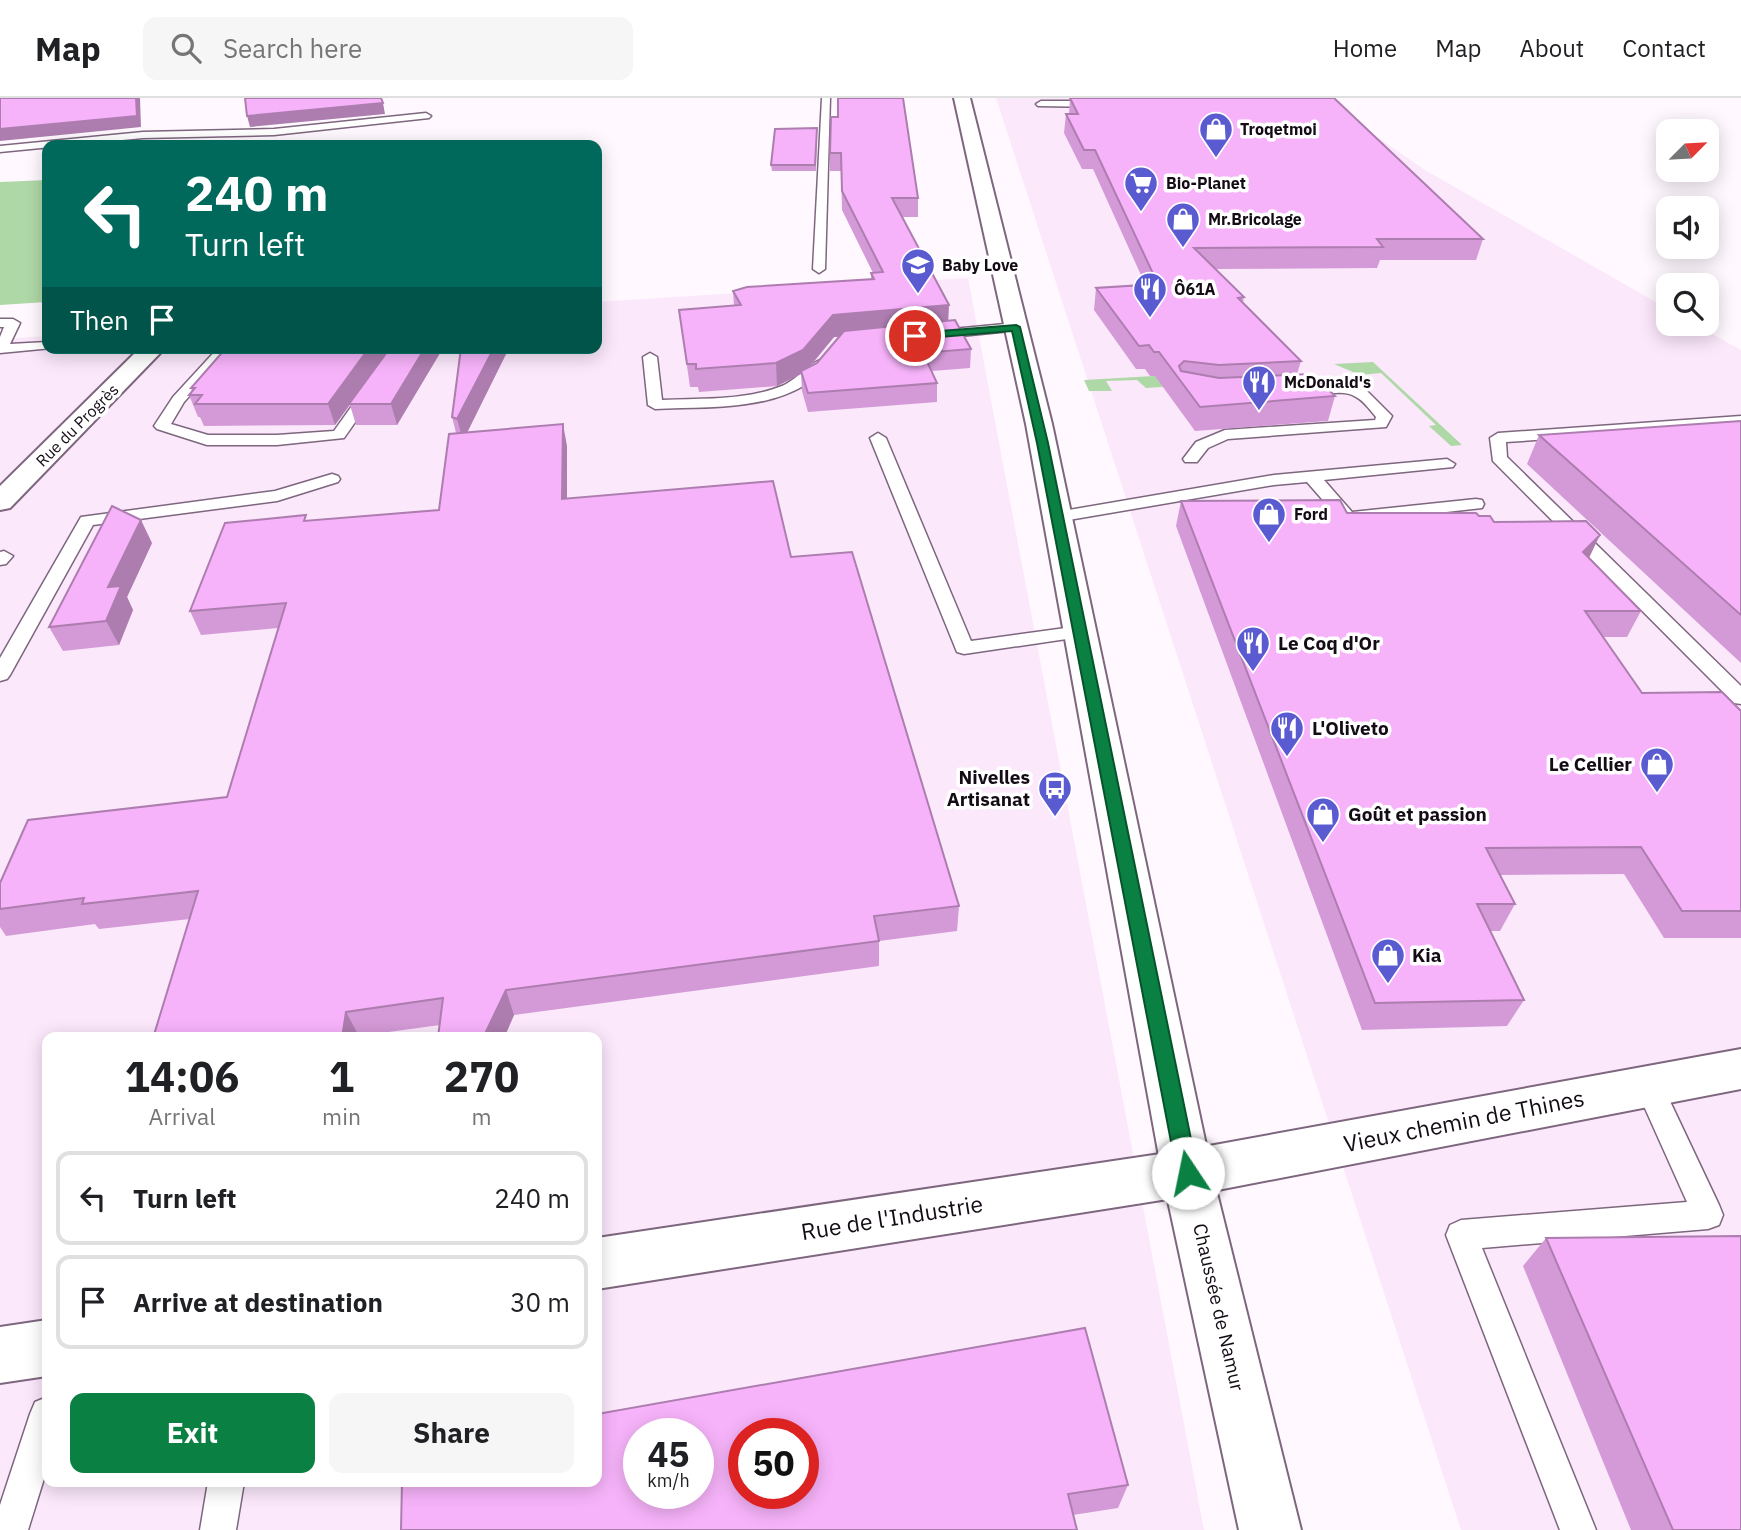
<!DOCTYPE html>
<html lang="en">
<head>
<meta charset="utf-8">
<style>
  :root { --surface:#fff; --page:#f6f6f6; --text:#202124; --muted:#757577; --line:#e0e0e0; --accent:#0b8043 }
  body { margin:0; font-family:"IBM Plex Sans",sans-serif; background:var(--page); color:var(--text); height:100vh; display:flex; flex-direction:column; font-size:26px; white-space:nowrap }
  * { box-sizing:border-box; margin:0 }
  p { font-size:23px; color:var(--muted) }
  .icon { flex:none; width:38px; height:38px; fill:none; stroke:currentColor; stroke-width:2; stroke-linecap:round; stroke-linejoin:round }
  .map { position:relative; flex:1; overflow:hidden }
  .panel { position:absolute; left:42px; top:934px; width:560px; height:455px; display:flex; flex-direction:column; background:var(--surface); border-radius:14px; box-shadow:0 4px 18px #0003 }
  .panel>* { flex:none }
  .top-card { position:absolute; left:42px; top:42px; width:560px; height:214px; border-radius:14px; box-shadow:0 4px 18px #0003; background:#00695c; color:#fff; overflow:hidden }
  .needle { width:46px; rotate:66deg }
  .tools { position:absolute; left:1656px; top:21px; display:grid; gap:14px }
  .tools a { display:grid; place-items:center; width:63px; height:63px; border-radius:14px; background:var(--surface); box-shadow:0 4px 18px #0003; font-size:35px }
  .speed { position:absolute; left:623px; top:1320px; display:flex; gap:14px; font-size:35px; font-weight:700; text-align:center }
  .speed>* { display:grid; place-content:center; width:91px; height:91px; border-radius:50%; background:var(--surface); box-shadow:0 4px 18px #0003; line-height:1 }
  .speed small { font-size:18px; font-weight:400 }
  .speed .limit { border:10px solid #d22; background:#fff; color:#111 }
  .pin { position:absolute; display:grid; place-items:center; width:60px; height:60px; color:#fff; margin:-30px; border:4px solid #fff; border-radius:50%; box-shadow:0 2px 7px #0007 }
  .me { position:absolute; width:77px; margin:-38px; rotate:349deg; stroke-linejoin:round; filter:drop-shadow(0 0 5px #0008) }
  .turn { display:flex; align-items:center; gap:24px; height:147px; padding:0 28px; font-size:32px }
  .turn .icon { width:91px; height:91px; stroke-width:2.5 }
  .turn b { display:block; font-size:49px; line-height:60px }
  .then { display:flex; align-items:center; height:66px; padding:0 28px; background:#0003; gap:14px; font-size:26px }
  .eta { display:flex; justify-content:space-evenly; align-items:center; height:119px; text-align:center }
  .eta b { font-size:42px; font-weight:700; line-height:49px }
  .cta { display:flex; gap:14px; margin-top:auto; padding:14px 28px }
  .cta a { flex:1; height:80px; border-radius:14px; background:var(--accent); color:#fff; font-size:28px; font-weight:700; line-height:80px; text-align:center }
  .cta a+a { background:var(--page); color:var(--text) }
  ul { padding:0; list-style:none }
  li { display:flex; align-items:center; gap:21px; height:94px; margin:0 14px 10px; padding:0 14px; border:4px solid var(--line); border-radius:14px }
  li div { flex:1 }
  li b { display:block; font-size:26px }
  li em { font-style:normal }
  header { display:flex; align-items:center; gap:42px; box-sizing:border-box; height:98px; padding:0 35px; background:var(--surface); border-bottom:2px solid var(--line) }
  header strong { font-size:33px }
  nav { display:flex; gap:38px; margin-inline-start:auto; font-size:24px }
  .search { width:490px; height:63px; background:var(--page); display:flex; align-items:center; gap:18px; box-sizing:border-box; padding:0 24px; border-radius:14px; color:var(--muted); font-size:26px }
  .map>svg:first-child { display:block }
</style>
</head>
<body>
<header>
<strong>Map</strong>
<div class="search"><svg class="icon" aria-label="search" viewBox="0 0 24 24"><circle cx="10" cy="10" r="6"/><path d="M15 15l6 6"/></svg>Search here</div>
<nav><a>Home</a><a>Map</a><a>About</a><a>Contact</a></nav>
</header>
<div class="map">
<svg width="1741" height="1432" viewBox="0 0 1741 1432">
  <rect width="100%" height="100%" fill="#fff9ff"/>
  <g fill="#fbe8fb" fill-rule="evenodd">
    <path d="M996 0H1321L1425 72 1668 211V226H1694L1741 252V1432H1461Z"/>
    <path d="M968 180 1204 1432H0V241L47 238V250H597V204ZM47 940H597V1384H47ZM639 1335H698V1395H639ZM744 1335H803V1395H744Z"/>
  </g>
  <g fill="#afd8a7">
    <path d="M47 82V204L0 207V84Z"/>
    <path d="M1373 264 1462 347 1451 348 1429 328 1436 327 1381 275 1360 277 1334 266Z"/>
    <path d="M1171 277 1178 288 1146 290 1137 282 1106 283 1112 293H1089L1084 282Z"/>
  </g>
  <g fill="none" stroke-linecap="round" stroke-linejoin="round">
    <g stroke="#7d667e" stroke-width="3">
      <g id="lane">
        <path d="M822 0H830L825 171 819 175 813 171Z"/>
        <path d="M1041 3H1101L1106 6 1101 9 1038 8 1036 6Z"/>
        <path d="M426 15 431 18 429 20 274 37 143 40 0 54V48L143 34 274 31Z"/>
        <path d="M0 221H13L20 225 10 246 47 244V250H52L0 255V239L4 229H0Z"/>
        <path d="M1016 225 1023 229 1021 232 931 241 924 237 931 233Z"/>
        <path d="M218 250H233L184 304 171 326 208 337H277L334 333 393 250H407L344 340 277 347H207L157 331 154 328 173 299Z"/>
        <path d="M650 255 657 259 662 302C702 300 744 303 782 288 797 282 808 265 823 261L830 265C790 315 713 308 655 311L648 307 643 259Z"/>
        <path d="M1349 287 1366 292 1392 318 1386 329 1228 341 1208 350 1197 364H1185L1183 361 1196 344 1225 332 1375 322 1376 319C1370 312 1364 303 1356 299 1338 287 1307 306 1291 292L1298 288Z"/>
        <path d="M1741 318V328L1506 344 1507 359 1741 588V606L1734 605 1493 363 1490 340 1498 335Z"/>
        <path d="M878 335 886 340 971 543 1080 528 1090 534 1087 538 964 556 957 554 870 340Z"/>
        <path d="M1447 361 1455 366 1453 369 1324 382 1352 414 1476 401 1482 402 1484 406 1482 410 1348 425 1342 424 1307 384 1274 387 1057 424 1048 419 1057 414 1274 377Z"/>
        <path d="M332 376 338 378 340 381 338 384 277 403 93 427 10 577 7 581 0 583V560L81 419 275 393Z"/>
        <path d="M4 453 13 458 6 466 0 467V454Z"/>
        <path d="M1649 976 1659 980 1719 1107 1723 1117 1719 1127 1708 1131 1482 1150 1596 1432H1560L1446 1137 1450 1127 1461 1122 1687 1104 1635 988 1639 980Z"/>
        <path d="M47 1299V1371L28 1432H0V1407L30 1316 35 1304Z"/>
        <path d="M208 1384H244L236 1432H200Z"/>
      </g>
    </g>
    <g stroke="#7d667e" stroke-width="4">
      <g id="street">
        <path d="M140 250H165L10 410 0 412V388Z"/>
        <path d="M1741 951V991L1187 1098 597 1191V1140L1187 1052Z"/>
        <path d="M47 1222V1278L0 1285V1229Z"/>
      </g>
    </g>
    <g stroke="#7d667e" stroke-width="4">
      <path id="secondary" d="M954 0H970L1052 326 1212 1075 1301 1432H1239L1162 1075 1026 326Z"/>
    </g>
    <use href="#lane" fill="#fff" fill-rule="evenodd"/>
    <use href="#street" fill="#fff" fill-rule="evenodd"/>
    <use href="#secondary" fill="#fff" fill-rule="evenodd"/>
  </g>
  <g fill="#d49ad7" fill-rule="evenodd">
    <path d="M1070 0 1483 141 1476 162H1380L1377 170 1215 171 1244 199 1243 204 1301 263 1297 276 1335 298 1328 323 1195 333 1155 278H1150L1145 271H1136L1094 212 1096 190 1145 186 1093 71H1082L1064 35 1066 16H1069Z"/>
    <path d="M838 19 918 100V119H902L948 223 971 251 970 270 932 273 937 285V304L808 314 802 293 801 276 777 288 699 294 698 289H690L679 212 734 208 733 193 871 181V175H873L842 112 841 73H830V55ZM834 239H839L817 265 809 270Z"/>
    <path d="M817 36 816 73H772L771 67Z"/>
    <path d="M443 250 397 327H356L350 307 335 327 204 328 200 319H198L189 297 192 294 191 290Z"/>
    <path d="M461 250H509L467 334 567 348V401L791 459 959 808 957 833 879 843V868L514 917 504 940H438L440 927 359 938 190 821 99 831 95 826 6 838 0 829V785L227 699 278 530 201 537 190 513 308 423 439 412 456 335 452 319Z"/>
    <path d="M1741 323V565L1527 366 1539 337Z"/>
    <path d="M1181 403 1347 415 1479 418 1589 461 1641 513 1627 539H1603L1642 595 1741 613V840H1664L1624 776 1500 777 1515 806 1500 833H1490L1524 902 1507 928 1362 932 1176 428Z"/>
    <path d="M152 445 127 499 133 512 119 547 63 553 49 529Z"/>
    <path d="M1546 1140 1741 1432H1631L1523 1168Z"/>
    <path d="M1128 1387 1118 1410 1073 1417 401 1432Z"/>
  </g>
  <g fill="#ad7daf">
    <path d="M136 0H140L141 29 0 43V31Z"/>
    <path d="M383 5 385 16 250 29 247 18Z"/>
    <path d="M949 207 948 229 834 239 804 275 801 273V276L777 288 776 265 833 217Z"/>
    <path d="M369 250H390L335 327 328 306Z"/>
    <path d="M425 250H443L397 327 391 306Z"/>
    <path d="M494 250H509L463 343 457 321Z"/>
    <path d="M563 326 567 348V424L562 401Z"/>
    <path d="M141 422 152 445 127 499 133 512 119 547 106 523 108 489Z"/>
    <path d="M1600 437 1588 462 1583 454Z"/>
    <path d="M506 892 514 917 504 940H483Z"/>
    <path d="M346 914 359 938 358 940H342Z"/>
  </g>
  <g fill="#f7b3fa" stroke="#ad7daf" stroke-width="2" fill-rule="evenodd">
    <path d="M0 0H136L137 18 0 31Z"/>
    <path d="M245 0H381L383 5 247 18Z"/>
    <path d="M838 0H903L918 100H892L949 207 833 217 803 252 776 265 696 271V266H687L679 212 741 207 733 193 747 189 874 181 871 175 883 174 842 93 841 55H830L831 19H838Z"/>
    <path d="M1070 0H1334L1483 141H1377L1383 149 1194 150 1244 199 1238 200 1301 263 1219 267 1184 263 1179 268 1181 273 1219 280 1313 276 1335 298 1200 309 1159 254H1154L1149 247 1139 248 1096 190 1158 186 1095 52H1084L1066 16H1078Z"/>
    <path d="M817 30 815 67H771L775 31Z"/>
    <path d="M955 222 971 251 923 255 937 285 808 295 801 273 817 265 844 233Z"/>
    <path d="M226 250H369L328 306H195L202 297H189L195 290H191Z"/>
    <path d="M390 250H425L391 306H349Z"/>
    <path d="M461 250H494L457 321 452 319Z"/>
    <path d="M1741 323V517L1539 337Z"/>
    <path d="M563 326 562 401 773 383 791 459 852 454 959 808 874 818 879 843 506 892 483 940 438 939 443 900 346 914 342 940H153L198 793 82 806 84 800 0 811V785L28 722 227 699 286 505 190 513 225 425 306 417 304 423 439 412 449 336Z"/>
    <path d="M1340 402 1347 415H1476L1479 418H1490L1494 424 1586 423 1600 437 1583 454 1641 513H1585L1642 595 1722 594 1741 613V813H1682L1641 749 1486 750 1515 806H1477L1524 902 1375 905 1181 403Z"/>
    <path d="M112 408 141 422 108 489 121 488 106 523 49 529Z"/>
    <path d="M1741 1138V1432H1673L1546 1140Z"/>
    <path d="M1085 1230 1128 1387 1068 1396 1077 1432H401L402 1384H597V1316ZM639 1335H698V1395H639ZM744 1335H803V1395H744Z"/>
  </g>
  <path fill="#0b8043" stroke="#07532c" stroke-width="2" d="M1016 227 1020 229 1048 345 1198 1075 1195 1081 1188 1084 1180 1081 1177 1075 1037 345 1012 233 915 241 910 238 915 235Z"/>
  <defs>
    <g id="shop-pin" transform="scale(1.75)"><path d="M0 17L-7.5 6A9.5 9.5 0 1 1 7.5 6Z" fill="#5a5ad1" stroke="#fff"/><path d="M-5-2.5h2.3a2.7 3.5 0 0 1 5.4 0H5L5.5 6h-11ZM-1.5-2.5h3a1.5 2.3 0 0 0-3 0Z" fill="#fff"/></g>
    <g id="supermarket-pin" transform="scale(1.75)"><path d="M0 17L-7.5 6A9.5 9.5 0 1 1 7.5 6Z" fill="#5a5ad1" stroke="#fff"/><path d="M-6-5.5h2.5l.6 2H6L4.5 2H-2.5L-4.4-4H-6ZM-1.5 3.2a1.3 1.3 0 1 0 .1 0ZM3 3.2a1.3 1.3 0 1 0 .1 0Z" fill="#fff"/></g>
    <g id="school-pin" transform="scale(1.75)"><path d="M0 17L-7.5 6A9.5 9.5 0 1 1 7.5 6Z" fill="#5a5ad1" stroke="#fff"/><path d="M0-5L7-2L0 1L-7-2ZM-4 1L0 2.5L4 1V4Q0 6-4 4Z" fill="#fff"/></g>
    <g id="restaurant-pin" transform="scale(1.75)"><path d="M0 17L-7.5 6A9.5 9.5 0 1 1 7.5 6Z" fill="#5a5ad1" stroke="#fff"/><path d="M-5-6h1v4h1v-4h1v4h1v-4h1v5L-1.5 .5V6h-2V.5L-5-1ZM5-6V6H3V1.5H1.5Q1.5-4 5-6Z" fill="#fff"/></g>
    <g id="bus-pin" transform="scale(1.75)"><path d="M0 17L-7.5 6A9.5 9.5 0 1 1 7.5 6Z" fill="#5a5ad1" stroke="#fff"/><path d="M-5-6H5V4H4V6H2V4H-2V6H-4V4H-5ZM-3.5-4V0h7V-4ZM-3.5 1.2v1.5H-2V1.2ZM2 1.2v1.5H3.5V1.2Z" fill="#fff"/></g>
  </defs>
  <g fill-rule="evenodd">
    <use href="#shop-pin" x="1216" y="31"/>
    <use href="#supermarket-pin" x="1141" y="85"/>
    <use href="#shop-pin" x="1183" y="121"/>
    <use href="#school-pin" x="918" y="167"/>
    <use href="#restaurant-pin" x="1150" y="191"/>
    <use href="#restaurant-pin" x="1259" y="284"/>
    <use href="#shop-pin" x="1269" y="416"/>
    <use href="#restaurant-pin" x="1253" y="545"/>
    <use href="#restaurant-pin" x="1287" y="630"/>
    <use href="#shop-pin" x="1657" y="666"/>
    <use href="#bus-pin" x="1055" y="690"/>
    <use href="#shop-pin" x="1323" y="716"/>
    <use href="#shop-pin" x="1388" y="857"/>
  </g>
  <g text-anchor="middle" stroke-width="7" stroke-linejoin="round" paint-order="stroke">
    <g font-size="16" font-weight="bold" fill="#140c15" stroke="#fff" text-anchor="start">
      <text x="1240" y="37">Troqetmoi</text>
      <text x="1166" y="91">Bio-Planet</text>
      <text x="1208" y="127">Mr.Bricolage</text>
      <text x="942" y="173">Baby Love</text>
      <text x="1174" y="197">Ô61A</text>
      <text x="1284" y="290">McDonald's</text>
      <text x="1294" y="422">Ford</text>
    </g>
    <g font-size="16" fill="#140c15" stroke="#fff">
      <text transform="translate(77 327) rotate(-45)" y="6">Rue du Progrès</text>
    </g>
    <g font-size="19" font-weight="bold" fill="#140c15" stroke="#fff" text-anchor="start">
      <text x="1278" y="552">Le Coq d'Or</text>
      <text x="1312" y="637">L'Oliveto</text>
      <text x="1632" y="673" text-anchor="end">Le Cellier</text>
      <text x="1030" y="686" text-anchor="end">Nivelles<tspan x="1030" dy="22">Artisanat</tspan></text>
      <text x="1348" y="723">Goût et passion</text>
      <text x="1412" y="864">Kia</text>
    </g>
    <g font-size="19" fill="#140c15" stroke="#fff">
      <text transform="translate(1219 1209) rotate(77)" y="7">Chaussée de Namur</text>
    </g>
    <g font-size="23" fill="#140c15" stroke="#fff">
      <text transform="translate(1464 1023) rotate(-11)" y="8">Vieux chemin de Thines</text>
      <text transform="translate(892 1120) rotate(-9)" y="8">Rue de l'Industrie</text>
    </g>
  </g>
</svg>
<div class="tools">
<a><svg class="needle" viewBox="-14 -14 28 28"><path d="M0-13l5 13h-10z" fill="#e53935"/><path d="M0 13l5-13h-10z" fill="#757577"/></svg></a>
<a><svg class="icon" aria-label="sound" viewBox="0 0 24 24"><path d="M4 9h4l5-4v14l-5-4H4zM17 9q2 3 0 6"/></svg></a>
<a><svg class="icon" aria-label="search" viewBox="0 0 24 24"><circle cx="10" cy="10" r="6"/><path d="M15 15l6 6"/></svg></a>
</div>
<div class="speed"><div>45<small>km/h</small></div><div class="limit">50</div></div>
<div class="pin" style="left:915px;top:238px;background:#d93025"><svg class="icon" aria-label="arrive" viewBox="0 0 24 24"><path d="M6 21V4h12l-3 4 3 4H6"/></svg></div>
<svg class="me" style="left:1188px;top:1075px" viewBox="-20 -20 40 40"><circle r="19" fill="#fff"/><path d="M0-13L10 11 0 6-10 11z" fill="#0b8043"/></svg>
<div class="top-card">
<div class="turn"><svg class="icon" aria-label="left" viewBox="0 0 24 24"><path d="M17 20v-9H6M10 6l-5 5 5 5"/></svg><div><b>240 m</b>Turn left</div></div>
<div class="then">Then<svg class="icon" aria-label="arrive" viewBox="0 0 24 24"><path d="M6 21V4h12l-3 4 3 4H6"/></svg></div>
</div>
<section class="panel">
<div class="eta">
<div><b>14:06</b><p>Arrival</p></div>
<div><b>1</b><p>min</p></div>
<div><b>270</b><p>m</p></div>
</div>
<ul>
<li><svg class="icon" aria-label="left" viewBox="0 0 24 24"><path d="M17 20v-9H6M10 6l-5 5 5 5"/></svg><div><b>Turn left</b></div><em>240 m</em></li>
<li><svg class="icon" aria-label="arrive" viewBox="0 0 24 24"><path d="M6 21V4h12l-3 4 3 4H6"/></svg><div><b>Arrive at destination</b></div><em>30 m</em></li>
</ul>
<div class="cta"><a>Exit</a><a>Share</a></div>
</section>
</div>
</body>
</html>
